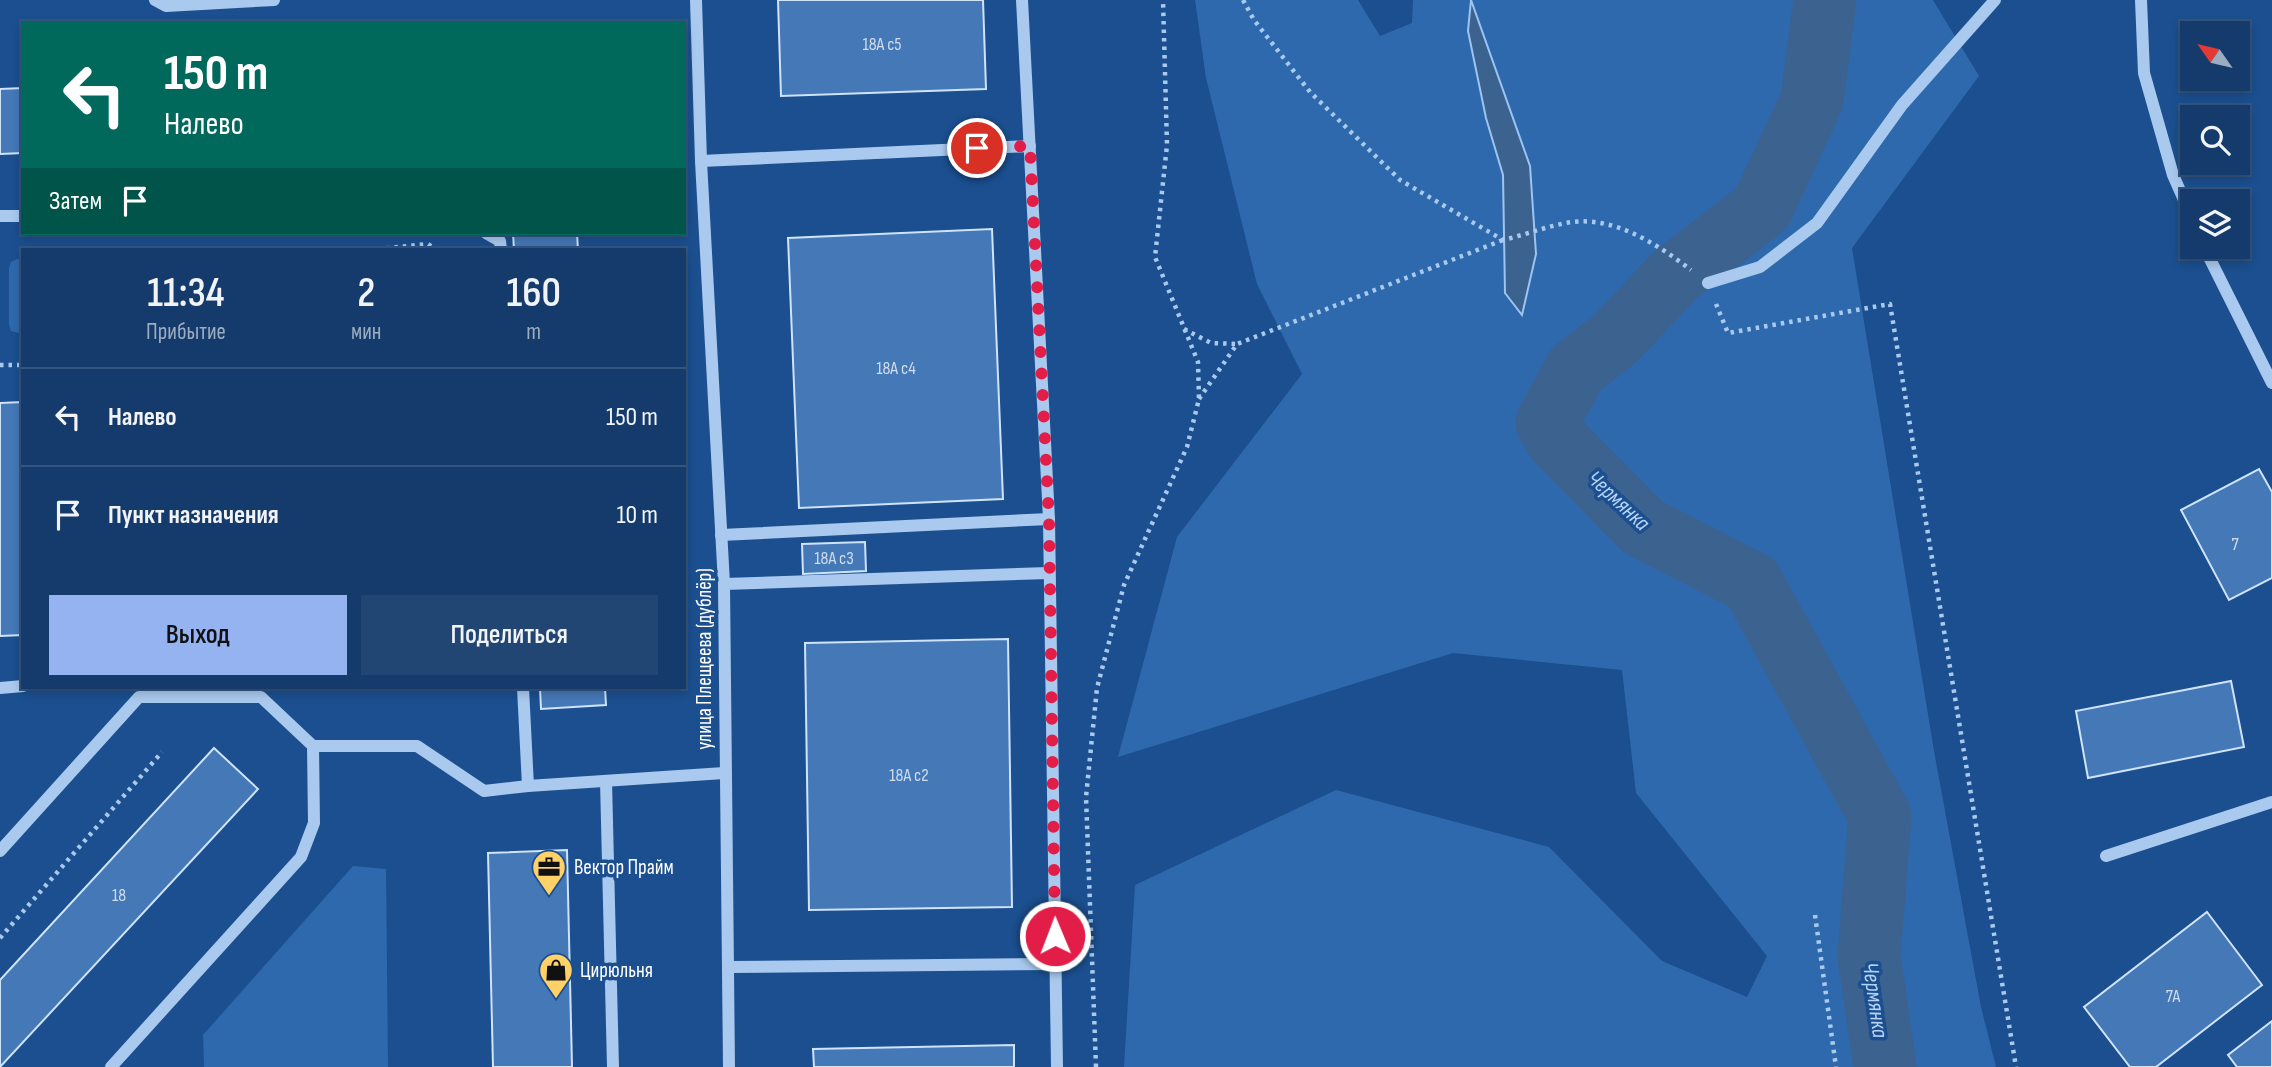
<!DOCTYPE html>
<html lang="ru">
<head>
<meta charset="utf-8">
<style>
  :root { --surface:#143b6b; --page:#214673; --text:#f1f3f6; --muted:#9dadc1; --line:#33557e; --accent:#95b2f1 }
  body { margin:0; font-family:"Sofia Sans Condensed",sans-serif; background:var(--page); color:var(--text); height:100vh; display:flex; flex-direction:column; font-size:26px; white-space:nowrap }
  * { box-sizing:border-box; margin:0 }
  p { font-size:23px; color:var(--muted) }
  .icon { flex:none; width:38px; height:38px; fill:none; stroke:currentColor; stroke-width:2; stroke-linecap:round; stroke-linejoin:round }
  .map { position:relative; flex:1; overflow:hidden }
  .side { position:absolute; left:21px; top:248px; width:665px; height:441px; display:flex; flex-direction:column; background:var(--surface); border-radius:0px; box-shadow:0 4px 10px #0003,0 0 0 2px var(--line) }
  .side>* { flex:none }
  .top-card { position:absolute; left:21px; top:21px; width:665px; height:214px; border-radius:0px; box-shadow:0 4px 10px #0003,0 0 0 2px var(--line); background:#00695c; color:#fff; overflow:hidden }
  .needle { width:46px; rotate:304deg }
  .fabs { position:absolute; left:2180px; top:21px; display:grid; gap:14px }
  .fabs a { display:grid; place-items:center; width:70px; height:70px; border-radius:0px; background:var(--surface); box-shadow:0 4px 10px #0003,0 0 0 2px var(--line); font-size:35px }
  .pin { position:absolute; display:grid; place-items:center; width:60px; height:60px; color:#fff; margin:-30px; border:4px solid #fff; border-radius:50%; box-shadow:0 2px 7px #0007 }
  .me { position:absolute; width:77px; margin:-38px; rotate:359deg; stroke-linejoin:round; filter:drop-shadow(0 0 5px #0008) }
  .turn { display:flex; align-items:center; gap:24px; height:147px; padding:0 28px; font-size:32px }
  .turn .icon { width:91px; height:91px; stroke-width:2.5 }
  .turn b { display:block; font-size:49px; line-height:60px }
  .then { display:flex; align-items:center; height:66px; padding:0 28px; background:#0003; gap:14px; font-size:26px }
  .eta { display:flex; justify-content:space-evenly; align-items:center; height:119px; text-align:center }
  .eta b { font-size:42px; font-weight:600; line-height:49px }
  .cta { display:flex; gap:14px; margin-top:auto; padding:14px 28px }
  .cta a { flex:1; height:80px; border-radius:0px; background:var(--accent); color:#111; font-size:28px; font-weight:600; line-height:80px; text-align:center }
  .cta a+a { background:var(--page); color:var(--text) }
  ul { padding:0; list-style:none }
  li { display:flex; align-items:center; gap:21px; height:98px; padding:0 28px; border-top:2px solid var(--line) }
  li div { flex:1 }
  li b { display:block; font-size:26px }
  li em { font-style:normal }
  .map>svg:first-child { display:block }
</style>
</head>
<body>
<div class="map">
<svg width="2272" height="1067" viewBox="0 0 2272 1067">
  <rect width="100%" height="100%" fill="#1b4f8f"/>
  <g fill="#2e69ad">
    <path d="M1195 0H1358L1380 36 1412 23 1413 0H1933L1979 76 1852 248 1934 751 1981 1007 1996 1067H1124L1135 885 1336 790 1549 847 1662 961 1747 997 1767 956 1636 793 1622 670 1453 653 1118 757 1177 537 1302 374 1257 284 1206 78Z"/>
    <path d="M17 259H23V334L11 331 9 325V268L11 262Z"/>
    <path d="M353 866 386 869 388 1067H204L203 1035Z"/>
  </g>
  <path fill="#3c6290" stroke="#9cc4f0" stroke-width="2" d="M1471 0 1530 166 1536 254 1522 315 1505 293 1503 175 1486 118 1468 31Z"/>
  <g fill="none" stroke-linecap="round" stroke-linejoin="round">
    <path stroke="#3c6290" stroke-width="63" d="M1825 0 1812 100 1762 208 1675 275 1616 338 1576 369 1547 423 1558 441 1643 527 1752 583 1880 816 1869 956 1885 1067"/>
  </g>
  <g fill="#4478b7" stroke="#cfe3fa" stroke-width="2">
    <path d="M778 0H983L986 89 781 96Z"/>
    <path d="M23 88V153L0 154V89Z"/>
    <path d="M992 229 1003 499 799 508 788 238Z"/>
    <path d="M513 233H577L578 250H514Z"/>
    <path d="M23 402V635L0 636V403Z"/>
    <path d="M2259 469 2272 492V578L2229 600 2181 510Z"/>
    <path d="M865 542 866 571 803 574 802 544Z"/>
    <path d="M1008 639 1012 907 809 910 805 643Z"/>
    <path d="M2231 681 2244 747 2088 778 2076 711Z"/>
    <path d="M540 688H605L606 705 541 709Z"/>
    <path d="M214 748 258 789 0 1067V980Z"/>
    <path d="M567 850 572 1067H493L488 853Z"/>
    <path d="M2207 912 2262 985 2156 1067H2130L2084 1007Z"/>
    <path d="M2272 1021V1067H2237L2228 1055Z"/>
    <path d="M1014 1045V1067H814L813 1049Z"/>
  </g>
  <g fill="none" stroke-linecap="round" stroke-linejoin="round">
    <g stroke="#a9c9ee" stroke-width="4.5" stroke-dasharray="3.5 5" stroke-linecap="butt">
      <path d="M1243 0 1254 20 1310 92 1400 180 1503 240C1524 235 1545 227 1566 223 1612 214 1657 244 1691 270"/>
      <path d="M369 250 428 244 437 250"/>
      <path d="M1716 304 1728 333 1890 304 2016 1067"/>
      <path d="M1184 329 1211 343 1237 344"/>
      <path d="M0 365H23"/>
      <path d="M1199 399 1237 344 1503 240"/>
      <path d="M1815 915 1836 1067"/>
      <path d="M0 938 162 752"/>
      <path d="M1096 1067 1086 797 1097 688 1124 585 1187 447 1199 399 1198 362 1155 257 1167 145 1163 0"/>
    </g>
    <g stroke="#a9c9ee" stroke-width="12">
      <path d="M155 0 166 6 274 0"/>
      <path d="M696 0 701 161 724 584 729 1067"/>
      <path d="M1022 0 1049 519 1057 1067"/>
      <path d="M2141 0 2144 73 2173 175 2193 220"/>
      <path d="M701 161 1030 146"/>
      <path d="M0 216H23"/>
      <path d="M486 233 500 241 501 250"/>
      <path d="M2204 247 2272 383"/>
      <path d="M1708 283 1760 267 1817 223 1902 105 1995 0"/>
      <path d="M721 535 1049 519"/>
      <path d="M724 584 1049 573"/>
      <path d="M0 688 23 686"/>
      <path d="M523 688 528 786 724 773"/>
      <path d="M313 746H417L484 791 528 786"/>
      <path d="M606 781 613 1067"/>
      <path d="M0 851 139 697H261L313 746 314 823 301 857 111 1067"/>
      <path d="M2106 856 2272 802"/>
      <path d="M728 967 1056 964"/>
    </g>
  </g>
  <g fill="none" stroke-linecap="round" stroke-linejoin="round">
    <path stroke="#e11d48" stroke-width="12" stroke-dasharray="0 21.6" d="M977 148 1030 146 1049 519 1055 936"/>
  </g>
  <defs>
    <g id="office-pin" transform="scale(1.75)"><path d="M0 17L-7.5 6A9.5 9.5 0 1 1 7.5 6Z" fill="#ffd166" stroke="#1b4f8f"/><path d="M-6-3h4V-5.5h4V-3h4V5H-6ZM-1-4.5V-3h2v-1.5ZM-6 0V1H6V0Z" fill="#111"/></g>
    <g id="shop-pin" transform="scale(1.75)"><path d="M0 17L-7.5 6A9.5 9.5 0 1 1 7.5 6Z" fill="#ffd166" stroke="#1b4f8f"/><path d="M-5-2.5h2.3a2.7 3.5 0 0 1 5.4 0H5L5.5 6h-11ZM-1.5-2.5h3a1.5 2.3 0 0 0-3 0Z" fill="#111"/></g>
  </defs>
  <g fill-rule="evenodd">
    <use href="#office-pin" x="549" y="867"/>
    <use href="#shop-pin" x="556" y="970"/>
  </g>
  <g text-anchor="middle" stroke-width="7" stroke-linejoin="round" paint-order="stroke">
    <g font-size="18" fill="#d0dded">
      <text x="882" y="50">18А с5</text>
      <text x="896" y="374">18А с4</text>
      <text x="2235" y="550">7</text>
      <text x="834" y="564">18А с3</text>
      <text x="909" y="781">18А с2</text>
      <text x="119" y="901">18</text>
      <text x="2173" y="1002">7А</text>
    </g>
    <g font-size="21" fill="#fff" stroke="#1b4f8f">
      <text transform="translate(704 659) rotate(-90)" y="7">улица Плещеева (дублёр)</text>
    </g>
    <g font-size="21" fill="#fff" stroke="#1b4f8f" text-anchor="start">
      <text x="574" y="874">Вектор Прайм</text>
      <text x="580" y="977">Цирюльня</text>
    </g>
    <g font-size="23" font-style="italic" fill="#b5d3f5" stroke="#1b4f8f">
      <text transform="translate(1619 500) rotate(43)" y="8">Чермянка</text>
      <text transform="translate(1876 1000) rotate(82)" y="8">Чермянка</text>
    </g>
  </g>
</svg>
<div class="fabs">
<a><svg class="needle" viewBox="-14 -14 28 28"><path d="M0-13l5 13h-10z" fill="#e53935"/><path d="M0 13l5-13h-10z" fill="#9dadc1"/></svg></a>
<a><svg class="icon" aria-label="search" viewBox="0 0 24 24"><circle cx="10" cy="10" r="6"/><path d="M15 15l6 6"/></svg></a>
<a><svg class="icon" aria-label="layers" viewBox="0 0 24 24"><path d="M12 4l9 5-9 5-9-5zM3 14l9 5 9-5"/></svg></a>
</div>
<div class="pin" style="left:977px;top:148px;background:#d93025"><svg class="icon" aria-label="arrive" viewBox="0 0 24 24"><path d="M6 21V4h12l-3 4 3 4H6"/></svg></div>
<svg class="me" style="left:1055px;top:936px" viewBox="-20 -20 40 40"><circle r="17" fill="#e11d48" stroke="#fff" stroke-width="3"/><path d="M0-11L8 9 0 5-8 9z" fill="#fff"/></svg>
<div class="top-card">
<div class="turn"><svg class="icon" aria-label="left" viewBox="0 0 24 24"><path d="M17 20v-9H6M10 6l-5 5 5 5"/></svg><div><b>150 m</b>Налево</div></div>
<div class="then">Затем<svg class="icon" aria-label="arrive" viewBox="0 0 24 24"><path d="M6 21V4h12l-3 4 3 4H6"/></svg></div>
</div>
<section class="side">
<div class="eta">
<div><b>11:34</b><p>Прибытие</p></div>
<div><b>2</b><p>мин</p></div>
<div><b>160</b><p>m</p></div>
</div>
<ul>
<li><svg class="icon" aria-label="left" viewBox="0 0 24 24"><path d="M17 20v-9H6M10 6l-5 5 5 5"/></svg><div><b>Налево</b></div><em>150 m</em></li>
<li><svg class="icon" aria-label="arrive" viewBox="0 0 24 24"><path d="M6 21V4h12l-3 4 3 4H6"/></svg><div><b>Пункт назначения</b></div><em>10 m</em></li>
</ul>
<div class="cta"><a>Выход</a><a>Поделиться</a></div>
</section>
</div>
</body>
</html>
